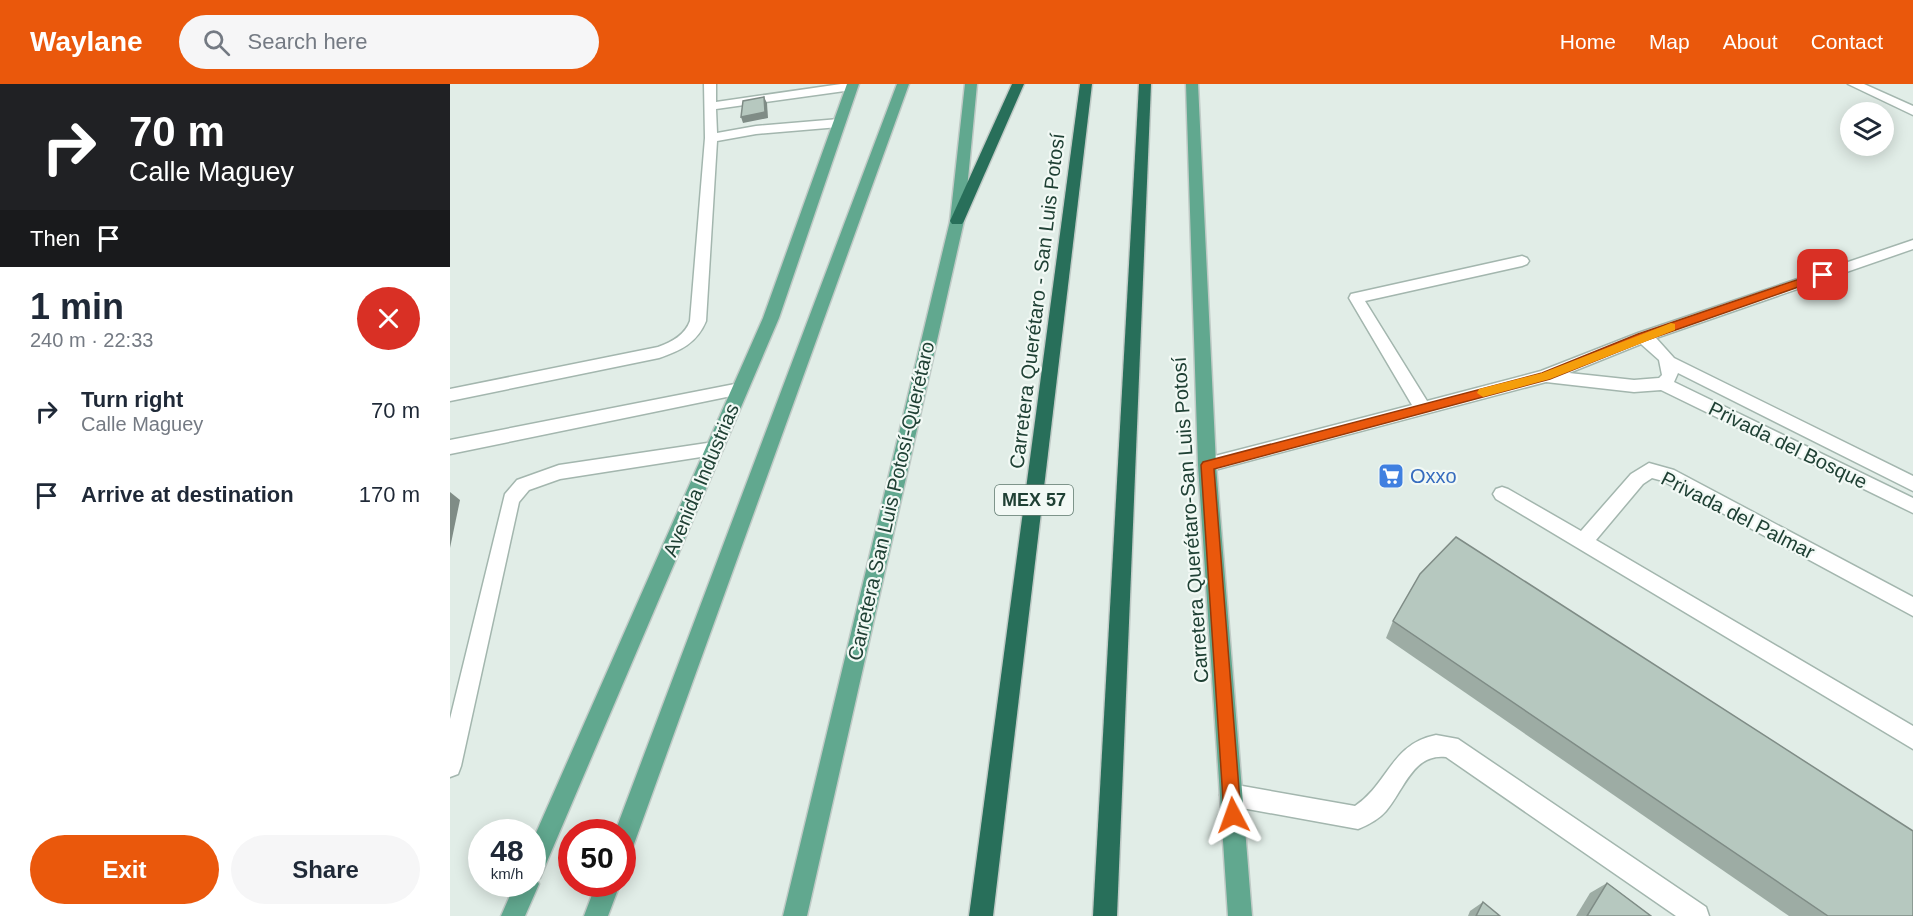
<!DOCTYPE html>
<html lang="en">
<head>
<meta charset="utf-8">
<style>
  :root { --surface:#fff; --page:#f6f6f7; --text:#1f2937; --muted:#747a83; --accent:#ea580c }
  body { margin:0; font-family:Arial,sans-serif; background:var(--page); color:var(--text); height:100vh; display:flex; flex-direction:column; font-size:22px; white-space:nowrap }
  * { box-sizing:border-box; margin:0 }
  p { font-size:20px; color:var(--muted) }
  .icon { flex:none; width:33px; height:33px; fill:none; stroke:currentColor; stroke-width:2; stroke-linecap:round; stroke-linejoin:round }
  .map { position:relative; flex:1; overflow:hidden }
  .sheet { display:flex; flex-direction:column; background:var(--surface); width:450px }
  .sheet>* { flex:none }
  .guide { background:#202124; color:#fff; overflow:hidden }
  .tools { position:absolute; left:1390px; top:18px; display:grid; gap:12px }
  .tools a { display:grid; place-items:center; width:54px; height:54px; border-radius:50%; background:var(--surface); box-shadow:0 3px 15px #0003; font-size:30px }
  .speed { position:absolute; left:18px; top:735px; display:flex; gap:12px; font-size:30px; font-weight:700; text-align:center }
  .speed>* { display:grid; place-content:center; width:78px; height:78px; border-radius:50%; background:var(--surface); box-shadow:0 3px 15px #0003; line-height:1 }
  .speed small { font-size:15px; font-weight:400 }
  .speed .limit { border:9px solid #d22; background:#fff; color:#111 }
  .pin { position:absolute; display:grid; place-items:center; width:51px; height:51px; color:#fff; margin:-26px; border-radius:12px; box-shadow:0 3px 9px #0006 }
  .me { position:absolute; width:66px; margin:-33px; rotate:356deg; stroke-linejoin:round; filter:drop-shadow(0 0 4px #0008) }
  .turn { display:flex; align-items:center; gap:21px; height:126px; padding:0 30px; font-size:27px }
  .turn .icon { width:78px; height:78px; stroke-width:2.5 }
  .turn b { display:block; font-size:42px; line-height:51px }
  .then { display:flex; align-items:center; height:57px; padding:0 30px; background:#0003; gap:12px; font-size:22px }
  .round { display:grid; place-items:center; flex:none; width:63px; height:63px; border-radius:32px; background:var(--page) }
  .summary { display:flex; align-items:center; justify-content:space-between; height:102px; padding:0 30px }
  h1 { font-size:36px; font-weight:700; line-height:45px }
  .button { display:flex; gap:12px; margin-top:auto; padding:12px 30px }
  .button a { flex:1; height:69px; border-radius:36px; background:var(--accent); color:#fff; font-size:24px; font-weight:700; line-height:69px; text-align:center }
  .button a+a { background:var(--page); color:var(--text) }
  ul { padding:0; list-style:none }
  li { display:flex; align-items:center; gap:18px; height:84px; padding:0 30px }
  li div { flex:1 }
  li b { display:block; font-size:22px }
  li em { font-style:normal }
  header { display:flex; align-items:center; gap:36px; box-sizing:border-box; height:84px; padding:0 30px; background:var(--accent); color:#fff }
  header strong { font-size:28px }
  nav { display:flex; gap:33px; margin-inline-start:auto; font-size:21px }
  .search { width:420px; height:54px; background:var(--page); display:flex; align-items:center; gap:15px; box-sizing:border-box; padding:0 21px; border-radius:33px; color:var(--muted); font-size:22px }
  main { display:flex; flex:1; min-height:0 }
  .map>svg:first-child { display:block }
</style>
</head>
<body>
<header>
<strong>Waylane</strong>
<div class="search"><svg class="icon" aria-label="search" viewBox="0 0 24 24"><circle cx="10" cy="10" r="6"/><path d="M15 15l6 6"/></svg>Search here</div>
<nav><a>Home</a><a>Map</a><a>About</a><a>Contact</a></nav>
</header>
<main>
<section class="sheet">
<div class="guide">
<div class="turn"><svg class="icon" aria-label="right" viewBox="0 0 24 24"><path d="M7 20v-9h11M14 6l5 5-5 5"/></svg><div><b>70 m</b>Calle Maguey</div></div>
<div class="then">Then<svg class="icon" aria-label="arrive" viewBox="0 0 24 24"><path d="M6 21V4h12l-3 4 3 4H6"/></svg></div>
</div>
<div class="summary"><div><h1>1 min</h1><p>240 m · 22:33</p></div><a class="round" style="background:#d93025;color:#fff"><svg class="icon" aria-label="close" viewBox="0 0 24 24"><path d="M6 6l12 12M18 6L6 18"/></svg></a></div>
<ul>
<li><svg class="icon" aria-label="right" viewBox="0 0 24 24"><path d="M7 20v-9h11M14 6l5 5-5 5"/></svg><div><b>Turn right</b><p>Calle Maguey</p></div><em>70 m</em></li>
<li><svg class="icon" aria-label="arrive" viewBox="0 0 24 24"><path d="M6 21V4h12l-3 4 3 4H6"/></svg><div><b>Arrive at destination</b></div><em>170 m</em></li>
</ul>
<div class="button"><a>Exit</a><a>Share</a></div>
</section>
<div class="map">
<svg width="1463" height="832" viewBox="0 0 1463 832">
  <rect width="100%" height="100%" fill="#e1ede7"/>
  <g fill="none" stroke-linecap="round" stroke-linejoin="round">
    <g stroke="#a3b6ae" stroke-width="3">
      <g id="minor">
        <path d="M254 0H266V18L391 0H406L408 2 402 6 266 25 267 49 306 42 389 35 395 39 389 43 306 50 267 57 256 237C247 259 230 267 209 274L0 317V305L208 263C222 258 235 251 240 237L255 54Z"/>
        <path d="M1398 0H1414L1463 22V31Z"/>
        <path d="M1463 156V165L1206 254 1224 274 1463 392V407L1228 289 1224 298 1463 414V429L1211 306 1184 308 1096 298 757 388 751 386 748 381 751 376 757 374 962 321 899 214 901 210 1072 172 1077 174 1079 177 1077 180 1072 182 915 217 977 317 1091 287 1188 249ZM1191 260 1209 276 1212 291 1209 294 1184 296 1119 289Z"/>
        <path d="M290 299 296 301 298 305 296 309 0 370V356Z"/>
        <path d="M264 358 270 360 273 365 270 370 110 395 79 406 69 418 11 682 8 690 0 693V635L55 410 67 396 109 381Z"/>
        <path d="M1199 379 1224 386 1463 513V532L1213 397 1202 394 1193 400 1146 456 1463 642V665L1046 415 1043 410 1046 405 1052 403 1058 405 1131 447 1181 390Z"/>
        <path d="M986 651 1008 655 1256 823 1259 832H1226L996 673C963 669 954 706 936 727 929 735 918 741 908 745L781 722 773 719 770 711 773 703 781 700 905 722C939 699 941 660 986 651Z"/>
      </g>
    </g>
    <g stroke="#c0cac6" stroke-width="3">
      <g id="major">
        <path d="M397 0H409L329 234 90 794 87 796 89 800 75 832H51L65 800H82V758L313 234Z"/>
        <path d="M447 0H459L184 760 180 768 172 771V748H165Z"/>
        <path d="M515 0H527L514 137 357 832H333L500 137Z"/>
        <path d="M736 0H748L766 381 802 832H778L748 381Z"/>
        <path d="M146 800H170L158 832H134Z"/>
      </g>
    </g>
    <g stroke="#c0cac6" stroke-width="3">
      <g id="highway">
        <path d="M562 0H574L514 137 512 140H502L500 137Z"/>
        <path d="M630 0H642L543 832H519Z"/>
        <path d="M689 0H701L667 832H643Z"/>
      </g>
    </g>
    <use href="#minor" fill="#fff" fill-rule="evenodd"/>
    <use href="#major" fill="#61a88f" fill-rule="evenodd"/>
    <use href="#highway" fill="#286f5a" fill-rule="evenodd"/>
  </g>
  <g fill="#9daca4">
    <path d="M943 537 1463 832H1339L936 554Z"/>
    <path d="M1157 799 1201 832H1126L1140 809Z"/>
    <path d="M1033 818 1050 832H1018L1020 827Z"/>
  </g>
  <g fill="#7f8c86">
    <path d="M314 13 317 19 318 34 293 39 291 33Z"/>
    <path d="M0 408 10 416 0 464Z"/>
  </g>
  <g fill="#b6c8bf" stroke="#7f8c86" stroke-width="1.5">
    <path d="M314 13 315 28 291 33 293 17Z"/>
    <path d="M1006 453 1463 747V832H1378L943 537 970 490Z"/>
    <path d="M1157 799 1201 832H1137Z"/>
    <path d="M1033 818 1050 832H1026Z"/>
  </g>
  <path fill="#ea580c" stroke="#983908" stroke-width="1.5" d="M1373 187 1378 191 1377 193 1197 256 1100 295 764 385 791 731 789 737 783 740 776 737 774 731 751 381 753 378 1092 289 1188 250Z"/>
  <path fill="#f59e0b" d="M1221 239 1225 240V246L1100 295 1033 313 1027 309 1029 305 1092 289Z"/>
  <defs>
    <g id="supermarket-square" transform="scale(1.35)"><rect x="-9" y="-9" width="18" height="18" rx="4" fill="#3f7fe0" stroke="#f2f9f5"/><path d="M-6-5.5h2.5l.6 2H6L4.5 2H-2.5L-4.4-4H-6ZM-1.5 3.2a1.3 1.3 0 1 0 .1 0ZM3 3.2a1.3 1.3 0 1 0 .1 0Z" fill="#fff"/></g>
  </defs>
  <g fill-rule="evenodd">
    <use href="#supermarket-square" x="941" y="392"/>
  </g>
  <g text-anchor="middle" stroke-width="4.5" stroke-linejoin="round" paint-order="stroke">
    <rect fill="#f2f9f5" stroke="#5e786e" stroke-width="1.5" x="545" y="401" width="78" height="30" rx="4.5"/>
    <g font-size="18" font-weight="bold" fill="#1f4034">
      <text x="584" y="422">MEX 57</text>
    </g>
    <g font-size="20" fill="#1f4034" stroke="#f2f9f5">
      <text transform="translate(587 217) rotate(-83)" y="7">Carretera Querétaro - San Luis Potosí</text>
      <text transform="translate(1338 361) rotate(26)" y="7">Privada del Bosque</text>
      <text transform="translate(251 396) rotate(-67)" y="7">Avenida Industrias</text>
      <text transform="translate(441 417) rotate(-77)" y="7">Carretera San Luis Potosí-Querétaro</text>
      <text transform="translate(1288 431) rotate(27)" y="7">Privada del Palmar</text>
      <text transform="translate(740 436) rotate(-94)" y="7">Carretera Querétaro-San Luis Potosí</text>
    </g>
    <g font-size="20" fill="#366cbe" stroke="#f2f9f5" text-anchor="start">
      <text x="960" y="399">Oxxo</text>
    </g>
  </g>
</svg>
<div class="tools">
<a><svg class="icon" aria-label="layers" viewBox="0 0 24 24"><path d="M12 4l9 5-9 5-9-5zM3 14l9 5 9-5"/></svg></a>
</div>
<div class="speed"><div>48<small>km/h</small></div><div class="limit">50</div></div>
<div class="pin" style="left:1373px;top:191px;background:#d93025"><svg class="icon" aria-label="arrive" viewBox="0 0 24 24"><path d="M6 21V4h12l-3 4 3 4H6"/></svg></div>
<svg class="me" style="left:783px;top:731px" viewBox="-20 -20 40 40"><path d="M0-17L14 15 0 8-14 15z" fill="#ea580c" stroke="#fff" stroke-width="4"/></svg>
</div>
</main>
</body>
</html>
